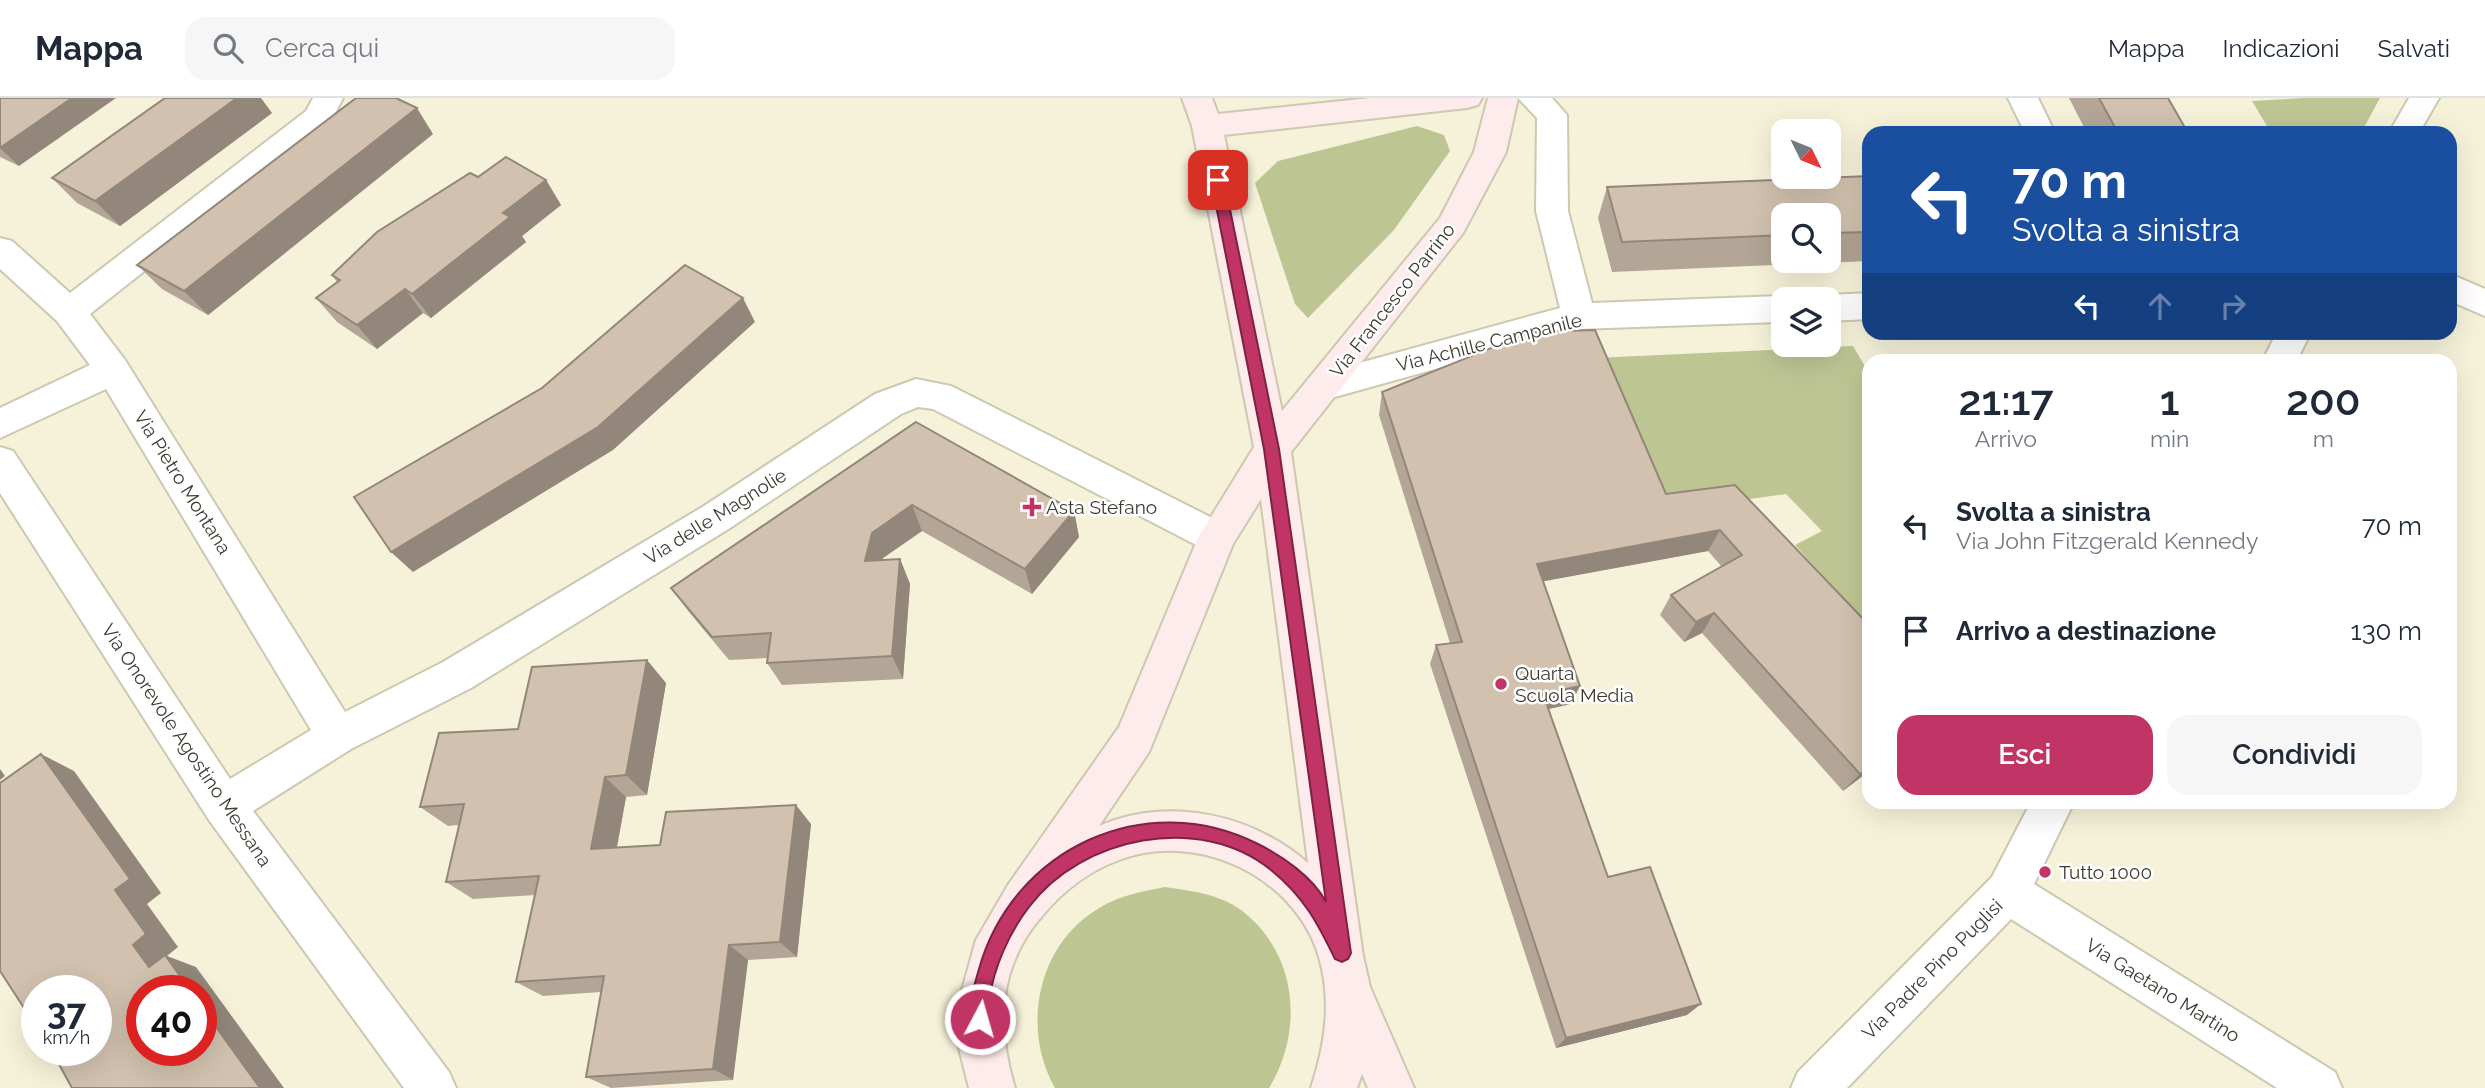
<!DOCTYPE html>
<html lang="it">
<head>
<meta charset="utf-8">
<style>
  :root { --surface:#fff; --page:#f6f6f7; --text:#1f2937; --muted:#747a83; --line:#e0e1e3; --accent:#c13466 }
  body { margin:0; font-family:Raleway,sans-serif; background:var(--page); color:var(--text); height:100vh; display:flex; flex-direction:column; font-size:26px; white-space:nowrap }
  * { box-sizing:border-box; margin:0 }
  p { font-size:23px; color:var(--muted) }
  .icon { flex:none; width:38px; height:38px; fill:none; stroke:currentColor; stroke-width:2; stroke-linecap:round; stroke-linejoin:round }
  .map { position:relative; flex:1; overflow:hidden }
  .side { position:absolute; left:1862px; top:256px; width:595px; height:455px; display:flex; flex-direction:column; background:var(--surface); border-radius:21px; box-shadow:0 7px 28px #0002 }
  .side>* { flex:none }
  .banner { position:absolute; left:1862px; top:28px; width:595px; height:214px; border-radius:21px; box-shadow:0 7px 28px #0002; background:#1a4fa0; color:#fff; overflow:hidden }
  .needle { width:46px; rotate:133deg }
  .fabs { position:absolute; left:1771px; top:21px; display:grid; gap:14px }
  .fabs a { display:grid; place-items:center; width:70px; height:70px; border-radius:14px; background:var(--surface); box-shadow:0 7px 28px #0002; font-size:35px }
  .speed { position:absolute; left:21px; top:877px; display:flex; gap:14px; font-size:35px; font-weight:700; text-align:center }
  .speed>* { display:grid; place-content:center; width:91px; height:91px; border-radius:50%; background:var(--surface); box-shadow:0 7px 28px #0002; line-height:1 }
  .speed small { font-size:18px; font-weight:400 }
  .speed .limit { border:10px solid #d22; background:#fff; color:#111 }
  .pin { position:absolute; display:grid; place-items:center; width:60px; height:60px; color:#fff; margin:-30px; border-radius:14px; box-shadow:0 4px 10px #0006 }
  .me { position:absolute; width:77px; margin:-38px; rotate:6deg; stroke-linejoin:round; filter:drop-shadow(0 0 5px #0008) }
  .turn { display:flex; align-items:center; gap:24px; height:147px; padding:0 35px; font-size:32px }
  .turn .icon { width:91px; height:91px; stroke-width:2.5 }
  .turn b { display:block; font-size:49px; line-height:60px }
  .lanes { display:flex; align-items:center; height:66px; padding:0 35px; background:#0003; justify-content:center; gap:35px; direction:ltr }
  .lanes .off { opacity:.35 }
  .eta { display:flex; justify-content:space-evenly; align-items:center; height:119px; text-align:center }
  .eta b { font-size:42px; font-weight:600; line-height:49px }
  .cta { display:flex; gap:14px; margin-top:auto; padding:14px 35px }
  .cta a { flex:1; height:80px; border-radius:21px; background:var(--accent); color:#fff; font-size:28px; font-weight:600; line-height:80px; text-align:center }
  .cta a+a { background:var(--page); color:var(--text) }
  ul { padding:0; list-style:none }
  li { display:flex; align-items:center; gap:21px; height:105px; padding:0 35px }
  li div { flex:1 }
  li b { display:block; font-size:26px }
  li em { font-style:normal }
  header { display:flex; align-items:center; gap:42px; box-sizing:border-box; height:98px; padding:0 35px; background:var(--surface); border-bottom:2px solid var(--line) }
  header strong { font-size:33px }
  nav { display:flex; gap:38px; margin-inline-start:auto; font-size:24px }
  .search { width:490px; height:63px; background:var(--page); display:flex; align-items:center; gap:18px; box-sizing:border-box; padding:0 24px; border-radius:21px; color:var(--muted); font-size:26px }
  .map>svg:first-child { display:block }
</style>
</head>
<body>
<header>
<strong>Mappa</strong>
<div class="search"><svg class="icon" aria-label="search" viewBox="0 0 24 24"><circle cx="10" cy="10" r="6"/><path d="M15 15l6 6"/></svg>Cerca qui</div>
<nav><a>Mappa</a><a>Indicazioni</a><a>Salvati</a></nav>
</header>
<div class="map">
<svg width="2485" height="990" viewBox="0 0 2485 990">
  <rect width="100%" height="100%" fill="#f6f2da"/>
  <g fill="#bdc693">
    <path d="M2304 0H2380L2361 35H2219L2270 33 2252 3Z"/>
    <path d="M1417 28 1444 37 1450 53 1394 132 1308 220 1295 206 1255 85 1278 63Z"/>
    <path d="M1853 248 1869 275V529L1795 447 1822 433 1786 396 1673 412 1594 260Z"/>
    <path d="M1165 789C1192 793 1219 796 1241 812 1298 855 1304 933 1269 990H1055C1023 934 1035 855 1090 816 1113 799 1138 794 1165 789Z"/>
  </g>
  <g fill="none" stroke-linecap="round" stroke-linejoin="round">
    <g stroke="#cdc8b1" stroke-width="4">
      <g id="street">
        <path d="M313 0H343L329 27 90 216 125 262 345 614 443 564 704 408 875 296 916 281 951 288 1230 429 1236 440 1230 451 1217 456 1204 451 933 311 918 309 901 316 730 430 471 590 351 651 253 713 449 974 456 990H404L209 722 0 395V349L13 353 230 681 311 632 106 291 0 340V310L90 267 57 223 0 171V140L12 143 70 195 306 13Z"/>
        <path d="M1518 0H1552L1567 17 1568 113 1592 205 1783 198 1793 201H1783V224L1579 231 1324 302 1312 298 1306 288 1312 278 1560 210 1536 113 1537 20Z"/>
        <path d="M2008 0H2038L2055 35H2025Z"/>
        <path d="M2409 0H2439L2419 35H2389Z"/>
        <path d="M2450 176 2485 191V218L2450 203Z"/>
        <path d="M1869 195V221L1829 223V201H1817L1829 197Z"/>
        <path d="M2277 234H2311L2297 262H2263Z"/>
        <path d="M2031 704H2074L2034 786 2335 974 2342 990H2277L2011 821 1847 990H1791L1798 974 1992 779Z"/>
      </g>
    </g>
    <g stroke="#cdc8b1" stroke-width="4">
      <path id="secondary" d="M1182 0H1212L1218 16 1370 0H1482L1478 7 1467 10 1224 37 1282 313 1440 120 1474 54 1488 0H1518L1506 54 1463 135 1291 354 1363 858 1370 889 1414 990H1368L1362 976 1357 990H1311C1326 944 1333 897 1316 850 1288 775 1194 733 1119 762 1089 773 1063 793 1043 817 998 868 996 927 1015 990H969L958 946 956 913 976 842 1008 787 1119 629 1198 440 1254 349 1192 28ZM1261 401 1308 765C1252 716 1168 698 1099 728L1149 654 1233 446Z"/>
    </g>
    <use href="#street" fill="#fff" fill-rule="evenodd"/>
    <use href="#secondary" fill="#fdeceb" fill-rule="evenodd"/>
  </g>
  <g fill="#b4a696" fill-rule="evenodd">
    <path d="M0 0 19 68 0 59Z"/>
    <path d="M2069 0H2168L2188 35H2087Z"/>
    <path d="M272 15 120 128 77 105 52 80Z"/>
    <path d="M433 36 208 217 162 191 137 167Z"/>
    <path d="M1869 78V163L1612 174 1598 120 1607 89ZM1783 117H1829V163H1783Z"/>
    <path d="M478 79 546 82 561 107 522 138 526 144 431 220 423 215 377 251 337 224 316 200 337 184 332 177Z"/>
    <path d="M1382 294 1666 396 1869 527V673L1843 693 1702 535 1684 544 1660 517 1671 497 1722 469 1708 453 1543 483 1571 606 1548 611 1608 779 1687 917 1556 950 1430 566 1436 547 1450 545 1379 317Z"/>
    <path d="M916 324 1074 413 1079 439 1032 496 922 433 883 460V462L900 461 910 486 903 581 782 587 767 565 768 560 729 562 689 514 671 490Z"/>
    <path d="M666 585 647 697 626 699 617 750 660 747 811 726 797 859 748 862 733 982 611 990 586 979 601 894 543 898 516 884 535 797 473 801 446 784 459 727 448 728 420 709 518 631Z"/>
  </g>
  <g fill="#92877a">
    <path d="M72 0H116L19 68 0 50Z"/>
    <path d="M237 0H261L272 15 120 128 95 103Z"/>
    <path d="M417 10 433 36 208 217 184 193Z"/>
    <path d="M546 82 561 107 522 138 526 144 431 220 412 196 503 115Z"/>
    <path d="M405 191 423 215 377 251 357 227Z"/>
    <path d="M743 200 755 224 613 352 413 474 391 454Z"/>
    <path d="M912 407 922 433 883 460 876 488 865 463 872 435Z"/>
    <path d="M1074 413 1079 439 1032 496 1025 471Z"/>
    <path d="M1720 432 1708 453 1529 486 1537 466Z"/>
    <path d="M900 461 910 486 903 581 892 558Z"/>
    <path d="M1714 515 1702 535 1684 544 1696 524Z"/>
    <path d="M647 562 666 585 647 697 626 677Z"/>
    <path d="M1580 588 1571 606 1535 614 1543 596Z"/>
    <path d="M41 656 74 673 161 795 147 806 178 849 167 858 196 869 284 990H260L201 908V892H190L149 869 133 847 115 792Z"/>
    <path d="M1869 670V673L1843 693 1860 676Z"/>
    <path d="M0 671 5 678 0 682Z"/>
    <path d="M605 679 626 699 613 769 591 751Z"/>
    <path d="M796 707 811 726 797 859 780 844Z"/>
    <path d="M729 847 748 862 733 982 713 971Z"/>
    <path d="M1701 906 1687 917 1556 950 1566 940Z"/>
  </g>
  <g fill="#d1c1ae" stroke="#92877a" stroke-width="2">
    <path d="M0 0H72L0 50Z"/>
    <path d="M165 0H237L95 103 52 80Z"/>
    <path d="M356 0H396L417 10 184 193 137 167Z"/>
    <path d="M2099 0H2168L2188 35H2118Z"/>
    <path d="M506 59 546 82 503 115 510 119 412 196 405 191 357 227 316 200 340 182 332 177 377 134 470 75 478 79Z"/>
    <path d="M1869 78V134L1829 135V117H1783V137L1622 144 1607 89Z"/>
    <path d="M685 167 743 200 598 329 391 454 354 399 542 290Z"/>
    <path d="M1595 232 1666 396 1735 387 1869 527V670L1860 676 1714 515 1696 524 1671 497 1742 457 1720 432 1537 466 1580 588 1543 596 1608 779 1650 769 1701 906 1566 940 1436 547 1462 544 1382 294 1531 234Z"/>
    <path d="M916 324 1074 413 1025 471 912 407 872 435 865 463 900 461 892 558 767 565 771 535 712 539 671 490Z"/>
    <path d="M647 562 626 677 605 679 591 751 660 747 666 714 796 707 780 844 729 847 713 971 586 979 604 878 516 884 539 778 446 784 464 706 420 709 439 635 518 631 532 569Z"/>
    <path d="M41 656 130 781 115 792 146 836 133 847 149 869 165 857 190 892H142V952H201V908L260 990H72L51 952H96V892H37V930L0 873V685Z"/>
  </g>
  <path fill="#c13466" stroke="#7d2242" stroke-width="2" d="M1218 77 1224 82 1279 351 1351 855 1348 861 1342 864 1335 861C1317 824 1304 799 1271 772 1200 714 1081 739 1029 809 1009 835 994 869 989 902 988 911 991 918 987 928L980 930 974 928C966 909 974 889 979 871 1013 750 1146 689 1258 746 1282 758 1313 779 1326 804L1264 351 1211 82Z"/>
  <g fill="#c13466" stroke="#fefefe" stroke-width="2.5">
    <path d="M1028.5 398.5h7v7h7v7h-7v7h-7v-7h-7v-7h7z"/>
    <circle cx="1501" cy="586" r="7"/>
    <circle cx="2045" cy="774" r="7"/>
  </g>
  <g text-anchor="middle" stroke-width="5" stroke-linejoin="round" paint-order="stroke">
    <g font-size="19" fill="#3d3b32" stroke="#fefefe">
      <text transform="translate(1392 202) rotate(-52)" y="7">Via Francesco Parrino</text>
      <text transform="translate(1489 244) rotate(-14)" y="7">Via Achille Campanile</text>
      <text transform="translate(183 384) rotate(58)" y="7">Via Pietro Montana</text>
      <text transform="translate(715 418) rotate(-32)" y="7">Via delle Magnolie</text>
      <text transform="translate(187 647) rotate(56)" y="7">Via Onorevole Agostino Messana</text>
      <text transform="translate(1932 871) rotate(-45)" y="7">Via Padre Pino Puglisi</text>
      <text transform="translate(2163 892) rotate(32)" y="7">Via Gaetano Martino</text>
    </g>
    <g font-size="19" fill="#3d3b32" stroke="#fefefe" text-anchor="start">
      <text x="1046" y="416">Asta Stefano</text>
      <text x="1515" y="582">Quarta<tspan x="1515" dy="22">Scuola Media</tspan></text>
      <text x="2059" y="781">Tutto 1000</text>
    </g>
  </g>
</svg>
<div class="fabs">
<a><svg class="needle" viewBox="-14 -14 28 28"><path d="M0-13l5 13h-10z" fill="#e53935"/><path d="M0 13l5-13h-10z" fill="#747a83"/></svg></a>
<a><svg class="icon" aria-label="search" viewBox="0 0 24 24"><circle cx="10" cy="10" r="6"/><path d="M15 15l6 6"/></svg></a>
<a><svg class="icon" aria-label="layers" viewBox="0 0 24 24"><path d="M12 4l9 5-9 5-9-5zM3 14l9 5 9-5"/></svg></a>
</div>
<div class="speed"><div>37<small>km/h</small></div><div class="limit">40</div></div>
<div class="pin" style="left:1218px;top:82px;background:#d93025"><svg class="icon" aria-label="arrive" viewBox="0 0 24 24"><path d="M6 21V4h12l-3 4 3 4H6"/></svg></div>
<svg class="me" style="left:980px;top:921px" viewBox="-20 -20 40 40"><circle r="17" fill="#c13466" stroke="#fff" stroke-width="3"/><path d="M0-11L8 9 0 5-8 9z" fill="#fff"/></svg>
<div class="banner">
<div class="turn"><svg class="icon" aria-label="left" viewBox="0 0 24 24"><path d="M17 20v-9H6M10 6l-5 5 5 5"/></svg><div><b>70 m</b>Svolta a sinistra</div></div>
<div class="lanes"><svg class="icon" aria-label="left" viewBox="0 0 24 24"><path d="M17 20v-9H6M10 6l-5 5 5 5"/></svg><svg class="icon off" aria-label="ahead" viewBox="0 0 24 24"><path d="M12 20V5M6 11l6-6 6 6"/></svg><svg class="icon off" aria-label="right" viewBox="0 0 24 24"><path d="M7 20v-9h11M14 6l5 5-5 5"/></svg></div>
</div>
<section class="side">
<div class="eta">
<div><b>21:17</b><p>Arrivo</p></div>
<div><b>1</b><p>min</p></div>
<div><b>200</b><p>m</p></div>
</div>
<ul>
<li><svg class="icon" aria-label="left" viewBox="0 0 24 24"><path d="M17 20v-9H6M10 6l-5 5 5 5"/></svg><div><b>Svolta a sinistra</b><p>Via John Fitzgerald Kennedy</p></div><em>70 m</em></li>
<li><svg class="icon" aria-label="arrive" viewBox="0 0 24 24"><path d="M6 21V4h12l-3 4 3 4H6"/></svg><div><b>Arrivo a destinazione</b></div><em>130 m</em></li>
</ul>
<div class="cta"><a>Esci</a><a>Condividi</a></div>
</section>
</div>
</body>
</html>
